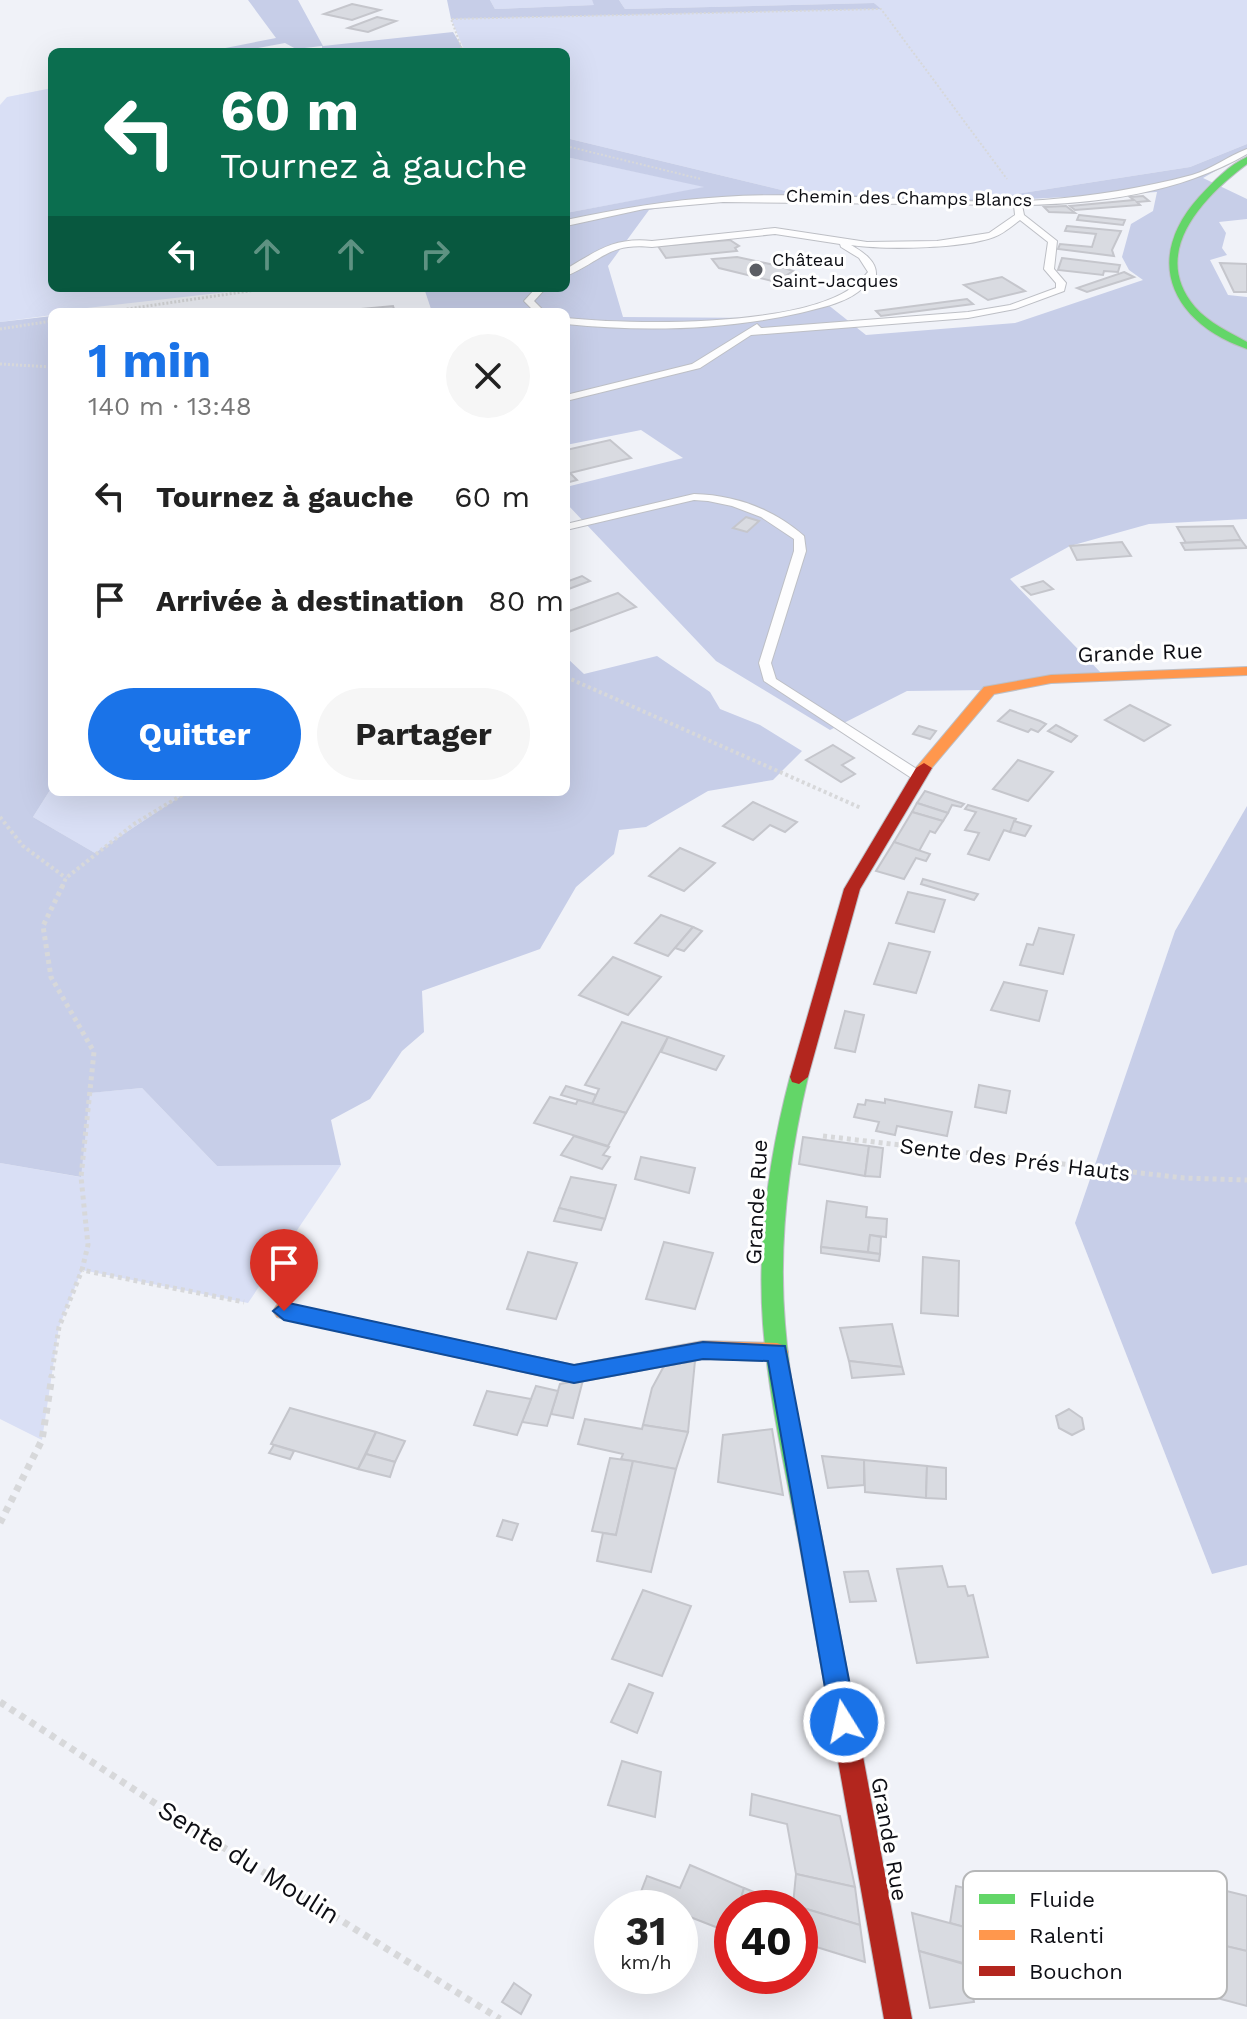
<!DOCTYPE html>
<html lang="fr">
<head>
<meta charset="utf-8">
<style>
  :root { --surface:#fff; --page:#f6f6f6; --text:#222; --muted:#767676; --accent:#1a73e8 }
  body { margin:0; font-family:"Work Sans",sans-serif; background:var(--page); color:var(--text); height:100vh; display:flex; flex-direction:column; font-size:30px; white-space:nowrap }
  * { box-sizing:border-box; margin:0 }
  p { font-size:26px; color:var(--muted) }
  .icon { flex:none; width:44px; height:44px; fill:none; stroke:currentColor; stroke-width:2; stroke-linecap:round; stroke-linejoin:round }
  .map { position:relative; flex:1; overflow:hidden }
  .sheet { position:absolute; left:48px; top:308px; width:522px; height:488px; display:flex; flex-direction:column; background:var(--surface); border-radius:12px; box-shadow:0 8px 32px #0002 }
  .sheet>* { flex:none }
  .hud { position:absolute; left:48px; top:48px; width:522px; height:244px; border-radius:12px; box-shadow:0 8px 32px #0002; background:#0b6e4f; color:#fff; overflow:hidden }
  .speed { position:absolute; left:594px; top:1890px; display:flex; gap:16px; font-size:40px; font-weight:700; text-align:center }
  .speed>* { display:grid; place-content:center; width:104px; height:104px; border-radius:50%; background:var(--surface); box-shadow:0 8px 32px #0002; line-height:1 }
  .speed small { font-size:20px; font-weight:400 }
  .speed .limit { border:12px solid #d22; background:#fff; color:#111 }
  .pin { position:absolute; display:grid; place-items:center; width:68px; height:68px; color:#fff; margin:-82px -34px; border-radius:50% 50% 50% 0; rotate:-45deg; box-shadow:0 0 8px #0007 }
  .pin .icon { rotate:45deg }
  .me { position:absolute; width:88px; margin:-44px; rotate:350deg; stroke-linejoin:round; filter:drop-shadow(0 0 6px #0008) }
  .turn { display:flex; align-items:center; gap:28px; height:168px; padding:0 40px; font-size:36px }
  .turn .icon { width:104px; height:104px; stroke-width:2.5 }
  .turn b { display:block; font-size:56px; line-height:68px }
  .lanes { display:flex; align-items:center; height:76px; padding:0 40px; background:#0003; justify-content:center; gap:40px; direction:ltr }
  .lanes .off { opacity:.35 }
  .round { display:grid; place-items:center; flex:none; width:84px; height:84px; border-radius:42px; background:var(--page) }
  .headline { display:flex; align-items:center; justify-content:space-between; height:136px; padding:0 40px }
  h1 { font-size:48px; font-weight:700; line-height:60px; color:var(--accent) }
  .primary-button { display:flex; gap:16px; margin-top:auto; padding:16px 40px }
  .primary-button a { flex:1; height:92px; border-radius:48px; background:var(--accent); color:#fff; font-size:32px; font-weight:700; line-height:92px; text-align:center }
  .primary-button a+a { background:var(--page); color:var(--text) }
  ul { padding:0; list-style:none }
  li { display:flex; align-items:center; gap:24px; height:104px; padding:0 40px }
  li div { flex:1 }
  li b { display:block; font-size:30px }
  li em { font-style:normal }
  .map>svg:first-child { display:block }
</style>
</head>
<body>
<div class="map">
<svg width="1247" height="2019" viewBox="0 0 1247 2019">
  <rect width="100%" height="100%" fill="#f0f2f8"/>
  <g fill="#d9dff5">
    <path d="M490 0H592L595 5 495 9Z"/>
    <path d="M619 0H1247V144L1190 167 984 199 794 193 566 138V52H465L451 19 879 9 874 3 625 9Z"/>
    <path d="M52 88V288H235L236 291 52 312V315L0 322V105L7 97Z"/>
    <path d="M566 157 707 187 566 213Z"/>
    <path d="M52 787V792H187L95 853 33 817Z"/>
    <path d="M142 1088 217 1166 341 1165 248 1303 82 1270 59 1327 42 1440 0 1419V1163L80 1177 89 1093Z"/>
  </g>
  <g fill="#c7cee8" fill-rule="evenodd">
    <path d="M248 0H298L323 46 453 32 465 52H322V46L296 49 285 43 237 52H205L276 38Z"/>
    <path d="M447 0H490L495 9 594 5 592 0H619L625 9 874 3 881 9 451 19Z"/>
    <path d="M566 138 794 193 984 199 1190 167 1247 144V153L1203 178 1247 199V219L1219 222 1226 233 1222 248 1227 255 1210 260 1228 295 1247 297V519L1149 524 1070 546 1010 579 1105 677 989 690 907 691 830 730 716 661 566 503V487L683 458 641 430 566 445V312H432L424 288H566V213L704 187 566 157ZM1157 192 1153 211 1131 224 1122 257 1129 270 1143 280 1015 323 866 335 827 304 768 318 623 317 608 266 649 210 701 200 976 202Z"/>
    <path d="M52 316V787L33 817 95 853 187 792H566V657L584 674 657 656 710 692 720 709 760 725 802 751 773 780 708 791 646 827 619 830 614 854 576 887 540 949 422 991 424 1032 402 1051 370 1099 331 1120 341 1165 217 1166 142 1088 90 1093 81 1177 0 1163V322Z"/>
    <path d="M1247 806V1565L1212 1574 1075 1223 1175 931Z"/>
  </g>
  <g fill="#d9dbe1" stroke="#c5c6cc" stroke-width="2">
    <path d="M352 4 380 10 352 20 324 14Z"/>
    <path d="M377 17 396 21 368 32 348 28Z"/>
    <path d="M1143 196 1149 201 1137 202 1140 205 1075 210 1070 206 1134 200 1130 197Z"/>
    <path d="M1066 206 1075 213 1049 212 1044 207Z"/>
    <path d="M1079 215 1125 220 1123 225 1077 220Z"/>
    <path d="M1067 226 1121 231 1112 250 1114 256 1058 249 1060 244 1092 247 1096 234 1065 231Z"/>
    <path d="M730 240 739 246 735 248 737 251 666 258 658 246Z"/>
    <path d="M737 257 779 266 793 271 776 282 719 268 712 259Z"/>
    <path d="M1062 258 1120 265 1118 272 1104 271 1103 275 1058 270Z"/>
    <path d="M1220 263 1247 264V292H1234Z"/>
    <path d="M1124 272 1134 277 1087 292 1077 288Z"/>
    <path d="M1002 277 1025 291 988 300 964 285Z"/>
    <path d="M967 299 973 304 881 316 876 311Z"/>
    <path d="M393 306 395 312 350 310Z"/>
    <path d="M610 440 631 458 570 473 577 480 566 483V450Z"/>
    <path d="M746 517 759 521 747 532 733 528Z"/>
    <path d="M1233 526 1241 540 1186 543 1177 527Z"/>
    <path d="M1241 540 1247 548 1185 550 1181 543Z"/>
    <path d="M1122 542 1131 556 1077 560 1070 546Z"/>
    <path d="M582 576 590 581 566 590V582Z"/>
    <path d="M1043 581 1053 589 1031 595 1022 587Z"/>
    <path d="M618 593 636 607 566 633V612Z"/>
    <path d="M1130 705 1170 725 1144 741 1105 720Z"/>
    <path d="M1010 710 1040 721 1046 724 1038 732 1031 729 1028 732 998 721Z"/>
    <path d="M1056 725 1077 736 1071 742 1048 731Z"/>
    <path d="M919 726 936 731 930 739 913 734Z"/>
    <path d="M833 745 854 758 842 765 855 774 841 782 806 760Z"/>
    <path d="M1018 760 1053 772 1028 801 993 789Z"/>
    <path d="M925 791 964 804 961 807 952 805 948 813 917 803Z"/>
    <path d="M753 802 797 822 785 832 770 825 753 840 723 826Z"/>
    <path d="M917 803 948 813 943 821 912 812Z"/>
    <path d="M968 805 1016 819 1010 832 1004 830 989 860 968 854 979 833 965 830 976 812 965 809Z"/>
    <path d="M912 812 943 821 935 833 930 831 919 851 894 842Z"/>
    <path d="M1014 821 1031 826 1025 836 1010 832Z"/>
    <path d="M894 842 930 854 926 861 916 858 904 879 876 871Z"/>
    <path d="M680 848 715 863 684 891 649 876Z"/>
    <path d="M923 879 978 894 974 900 921 884Z"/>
    <path d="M908 892 945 900 934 932 896 923Z"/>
    <path d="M661 915 693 927 668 956 635 943Z"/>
    <path d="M693 927 702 931 684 951 675 948Z"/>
    <path d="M1039 928 1074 935 1063 974 1020 965 1027 944 1033 945Z"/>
    <path d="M889 943 930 952 916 993 874 984Z"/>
    <path d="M613 957 661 977 628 1015 579 995Z"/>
    <path d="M1004 982 1047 991 1039 1021 991 1010Z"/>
    <path d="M845 1011 864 1015 855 1052 835 1048Z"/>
    <path d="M622 1022 668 1037 626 1113 592 1104 599 1089 585 1085Z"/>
    <path d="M668 1037 724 1056 716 1070 661 1052Z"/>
    <path d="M979 1085 1010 1091 1006 1113 975 1107Z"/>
    <path d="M566 1086 596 1095 592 1104 561 1095Z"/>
    <path d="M550 1097 576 1104 578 1100 626 1113 608 1146 534 1123Z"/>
    <path d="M885 1099 952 1112 947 1136 897 1126 895 1135 876 1131 879 1122 854 1117 858 1104 865 1105 866 1100 885 1103Z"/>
    <path d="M574 1136 609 1147 603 1155 610 1157 602 1169 561 1155Z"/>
    <path d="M803 1137 869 1146 865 1176 799 1164Z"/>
    <path d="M869 1146 883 1148 880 1177 865 1176Z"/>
    <path d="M641 1157 695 1168 689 1193 635 1179Z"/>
    <path d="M571 1177 616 1185 605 1219 559 1208Z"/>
    <path d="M827 1201 867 1207 866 1217 887 1219 886 1237 870 1235 868 1252 821 1247Z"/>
    <path d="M559 1208 605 1219 601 1230 554 1221Z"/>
    <path d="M870 1235 881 1237 880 1254 868 1252Z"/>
    <path d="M664 1242 713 1253 695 1309 646 1299Z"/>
    <path d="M821 1247 880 1254 879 1261 821 1253Z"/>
    <path d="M528 1252 577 1263 556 1319 507 1309Z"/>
    <path d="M923 1257 959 1261 958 1316 921 1313Z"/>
    <path d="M892 1324 902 1367 849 1361 840 1328Z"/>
    <path d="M695 1361 688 1432 643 1425 652 1388 664 1366Z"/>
    <path d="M849 1361 902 1367 904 1374 852 1378Z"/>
    <path d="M583 1380 573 1418 551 1414 560 1384Z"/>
    <path d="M536 1386 558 1391 547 1426 522 1422Z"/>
    <path d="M487 1391 531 1399 517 1435 474 1425Z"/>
    <path d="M290 1408 376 1432 358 1469 271 1444Z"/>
    <path d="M1069 1409 1082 1418 1084 1429 1072 1435 1059 1428 1056 1416Z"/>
    <path d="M585 1419 642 1429 643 1425 688 1432 676 1469 621 1459 623 1454 578 1444Z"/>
    <path d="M772 1429 783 1495 718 1482 723 1435Z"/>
    <path d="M376 1432 405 1441 395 1462 366 1454Z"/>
    <path d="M274 1445 294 1451 290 1459 269 1453Z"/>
    <path d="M366 1454 395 1462 390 1477 358 1469Z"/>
    <path d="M822 1456 864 1460V1485L828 1488Z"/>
    <path d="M610 1458 633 1461 616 1535 592 1531Z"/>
    <path d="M864 1460 927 1466 926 1498 865 1492Z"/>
    <path d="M633 1461 676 1469 651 1572 597 1561 603 1533 616 1535Z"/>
    <path d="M927 1466 946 1468V1499L926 1498Z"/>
    <path d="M503 1520 518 1524 512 1540 497 1536Z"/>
    <path d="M942 1566 948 1587 965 1586 968 1596 973 1595 988 1657 917 1663 897 1569Z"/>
    <path d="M868 1571 876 1601 850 1602 844 1572Z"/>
    <path d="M643 1590 691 1606 662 1676 612 1659Z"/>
    <path d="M629 1684 653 1693 637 1733 611 1722Z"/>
    <path d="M622 1761 661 1772 655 1817 608 1805Z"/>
    <path d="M752 1794 840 1816 855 1887 796 1874 787 1824 750 1815Z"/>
    <path d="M690 1865 744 1888 738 1908H732L731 1933 680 1913V1908H667L639 1897 647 1876 680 1888Z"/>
    <path d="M796 1874 855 1887 860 1925 793 1905Z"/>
    <path d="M956 1886 973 1890 968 1928 950 1923Z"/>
    <path d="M1206 1886 1247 1896V1951L1204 1941Z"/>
    <path d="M744 1888 766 1897 763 1908H738Z"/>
    <path d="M973 1890 1056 1912 1052 1954 1023 1946 1018 1978 919 1951 912 1913 968 1928Z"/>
    <path d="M793 1905 860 1925 865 1962 810 1945 805 1965 800 1963V1908H792Z"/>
    <path d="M1217 1944 1247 1951V2006L1217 1998Z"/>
    <path d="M919 1951 967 1965 974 2002 930 2008Z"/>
    <path d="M514 1983 531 1995 521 2014 502 2002Z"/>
  </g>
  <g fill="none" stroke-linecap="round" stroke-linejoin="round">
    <g stroke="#bdbfc5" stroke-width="2">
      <g id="lane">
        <path d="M1247 149V154C1180 193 1098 204 1022 205L1024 215 1057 241 1054 269 1066 283 1064 291 1015 309 968 318 751 335 700 368 566 401V395L692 364 757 324 761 328 968 312 1010 305 1056 288V283L1044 269 1048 242 1020 220C1012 226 1003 234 994 237 962 249 885 250 851 245 863 252 877 261 876 275 870 280 865 287 858 292 842 304 819 308 800 313 724 330 643 332 566 324V318C635 325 792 327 850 289 857 285 863 278 868 272L859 258 841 247 840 244 775 234 652 247C609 242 602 261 566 276V269C597 251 614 237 652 241L775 228 867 242 937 241 989 233 1015 215 1014 205 723 202 644 209 566 226V220C618 209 669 200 722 197 829 190 938 206 1043 200 1094 196 1143 188 1192 175 1212 169 1228 156 1247 149Z"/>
        <path d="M536 288H546L534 301 545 312H535L524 301Z"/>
        <path d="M694 494C735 495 773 509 804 536L806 551 771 663 776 679 923 773 925 776 923 779H913L764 681 759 663 794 551V539L761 517 732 506 708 501 694 500 566 530V524Z"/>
      </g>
    </g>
    <g stroke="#bdbfc5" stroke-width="2">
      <g id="fast">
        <path d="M1247 157V164C1203 197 1149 253 1195 307 1209 323 1229 332 1247 342V349C1172 323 1142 260 1199 197 1213 182 1229 165 1247 157Z"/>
        <path d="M799 1070 808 1077C789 1157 778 1241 785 1324 791 1405 812 1484 827 1564L823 1572 815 1575 807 1572 803 1564C789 1484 769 1405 763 1324 757 1241 769 1157 790 1077Z"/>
      </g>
    </g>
    <g stroke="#bdbfc5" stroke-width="2">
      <g id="slow">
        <path d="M1247 667V675L1051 683 994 694 929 771H919L916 768 984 687 1051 675Z"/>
        <path d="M284 1303 574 1365 703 1341 777 1343 785 1346 788 1352 785 1358 777 1361 703 1359 574 1383 284 1319 277 1317 273 1311 277 1305Z"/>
      </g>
    </g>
    <g stroke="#bdbfc5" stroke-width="2">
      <g id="jam">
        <path d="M924 763 932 768 860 889 808 1077 799 1084 792 1082 790 1077 844 889 916 768Z"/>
        <path d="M815 1553 823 1556 827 1564 912 2019H884L803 1564 807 1556Z"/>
      </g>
    </g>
    <g stroke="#d7d8da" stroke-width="2" stroke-dasharray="2 2" stroke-linecap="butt">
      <path d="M463 52 451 19 881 9 1007 179"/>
      <path d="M566 146 701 179"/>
    </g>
    <g stroke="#d7d8da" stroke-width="3" stroke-dasharray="2 2" stroke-linecap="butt">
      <path d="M107 312 269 288"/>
      <path d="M0 329 52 321"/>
      <path d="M0 364 52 367"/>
    </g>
    <g stroke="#d7d8da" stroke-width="4" stroke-dasharray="3 3" stroke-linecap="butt">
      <path d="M566 677 861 808"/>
      <path d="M0 817 23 846 66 878"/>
      <path d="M62 887 66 878 134 824 187 792"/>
    </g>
    <g stroke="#d7d8da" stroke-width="5" stroke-dasharray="4 4" stroke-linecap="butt">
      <path d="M63 885 43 926 51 977 94 1052 81 1177 88 1245 82 1270 244 1302"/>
      <path d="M823 1136 1184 1178 1247 1180"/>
      <path d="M51 1378 59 1327 82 1270"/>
    </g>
    <g stroke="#d7d8da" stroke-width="7" stroke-dasharray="6 6" stroke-linecap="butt">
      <path d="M0 1523 42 1440 52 1376"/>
      <path d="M0 1702 210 1839 500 2019"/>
    </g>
    <use href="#lane" fill="#fdfdfe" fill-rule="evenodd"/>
    <use href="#fast" fill="#63d668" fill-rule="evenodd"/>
    <use href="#slow" fill="#ff974d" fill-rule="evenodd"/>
    <use href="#jam" fill="#b3261e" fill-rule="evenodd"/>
  </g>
  <path fill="#1a73e8" stroke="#114b97" stroke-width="2" d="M284 1302 574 1365 703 1342 785 1346 857 1722 853 1731 844 1735 835 1731 831 1722 768 1361 703 1359 574 1383 284 1320 273 1311Z"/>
  <circle fill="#5c5e64" stroke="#fff" stroke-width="3" cx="756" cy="270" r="8"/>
  <g text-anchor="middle" stroke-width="6" stroke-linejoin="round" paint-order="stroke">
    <g font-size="18" fill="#0d0e14" stroke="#fff">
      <text transform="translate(909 198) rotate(1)" y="6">Chemin des Champs Blancs</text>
    </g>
    <g font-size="18" fill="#0d0e14" stroke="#fff" text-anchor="start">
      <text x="772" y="266">Château<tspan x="772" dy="21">Saint-Jacques</tspan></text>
    </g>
    <g font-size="22" fill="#0d0e14" stroke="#fff">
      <text transform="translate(1140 652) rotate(-2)" y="8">Grande Rue</text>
      <text transform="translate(1015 1159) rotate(7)" y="8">Sente des Prés Hauts</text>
      <text transform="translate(756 1202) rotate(-87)" y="8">Grande Rue</text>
      <text transform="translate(890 1839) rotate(80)" y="8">Grande Rue</text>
    </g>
    <g font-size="26" fill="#0d0e14" stroke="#fff">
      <text transform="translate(249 1862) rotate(32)" y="9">Sente du Moulin</text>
    </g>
  </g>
  <rect x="963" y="1871" width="264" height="128" rx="12" fill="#fff" stroke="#b6b7b8" stroke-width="2"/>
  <rect x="979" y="1894" width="36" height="10" fill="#63d668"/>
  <rect x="979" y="1930" width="36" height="10" fill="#ff974d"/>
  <rect x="979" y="1966" width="36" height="10" fill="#b3261e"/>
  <g font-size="22" fill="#0d0e14">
    <text x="1029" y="1907">Fluide</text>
    <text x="1029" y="1943">Ralenti</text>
    <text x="1029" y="1979">Bouchon</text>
  </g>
</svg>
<div class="speed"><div>31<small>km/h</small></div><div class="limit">40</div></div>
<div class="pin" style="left:284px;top:1311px;background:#d93025"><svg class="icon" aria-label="arrive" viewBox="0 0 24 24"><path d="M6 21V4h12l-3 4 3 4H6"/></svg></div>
<svg class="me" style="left:844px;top:1722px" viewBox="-20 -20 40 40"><circle r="17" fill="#1a73e8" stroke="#fff" stroke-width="3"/><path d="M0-11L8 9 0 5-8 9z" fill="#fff"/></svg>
<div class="hud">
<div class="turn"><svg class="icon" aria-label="left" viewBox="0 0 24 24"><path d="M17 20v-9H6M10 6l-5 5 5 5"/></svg><div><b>60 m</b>Tournez à gauche</div></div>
<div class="lanes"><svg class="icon" aria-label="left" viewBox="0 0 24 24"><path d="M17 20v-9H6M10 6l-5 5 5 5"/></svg><svg class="icon off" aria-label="ahead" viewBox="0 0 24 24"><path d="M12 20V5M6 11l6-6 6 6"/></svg><svg class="icon off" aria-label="ahead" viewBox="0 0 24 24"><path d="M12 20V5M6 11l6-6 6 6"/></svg><svg class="icon off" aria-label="right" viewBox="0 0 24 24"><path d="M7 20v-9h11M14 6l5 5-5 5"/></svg></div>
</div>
<section class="sheet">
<div class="headline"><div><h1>1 min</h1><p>140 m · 13:48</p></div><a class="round"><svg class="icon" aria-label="close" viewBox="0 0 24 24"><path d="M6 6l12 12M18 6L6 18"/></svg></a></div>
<ul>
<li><svg class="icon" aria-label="left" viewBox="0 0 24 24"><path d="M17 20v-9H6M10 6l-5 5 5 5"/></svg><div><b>Tournez à gauche</b></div><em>60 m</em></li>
<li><svg class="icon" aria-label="arrive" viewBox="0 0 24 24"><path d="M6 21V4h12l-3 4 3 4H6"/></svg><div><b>Arrivée à destination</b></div><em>80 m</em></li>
</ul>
<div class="primary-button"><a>Quitter</a><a>Partager</a></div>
</section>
</div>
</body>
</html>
